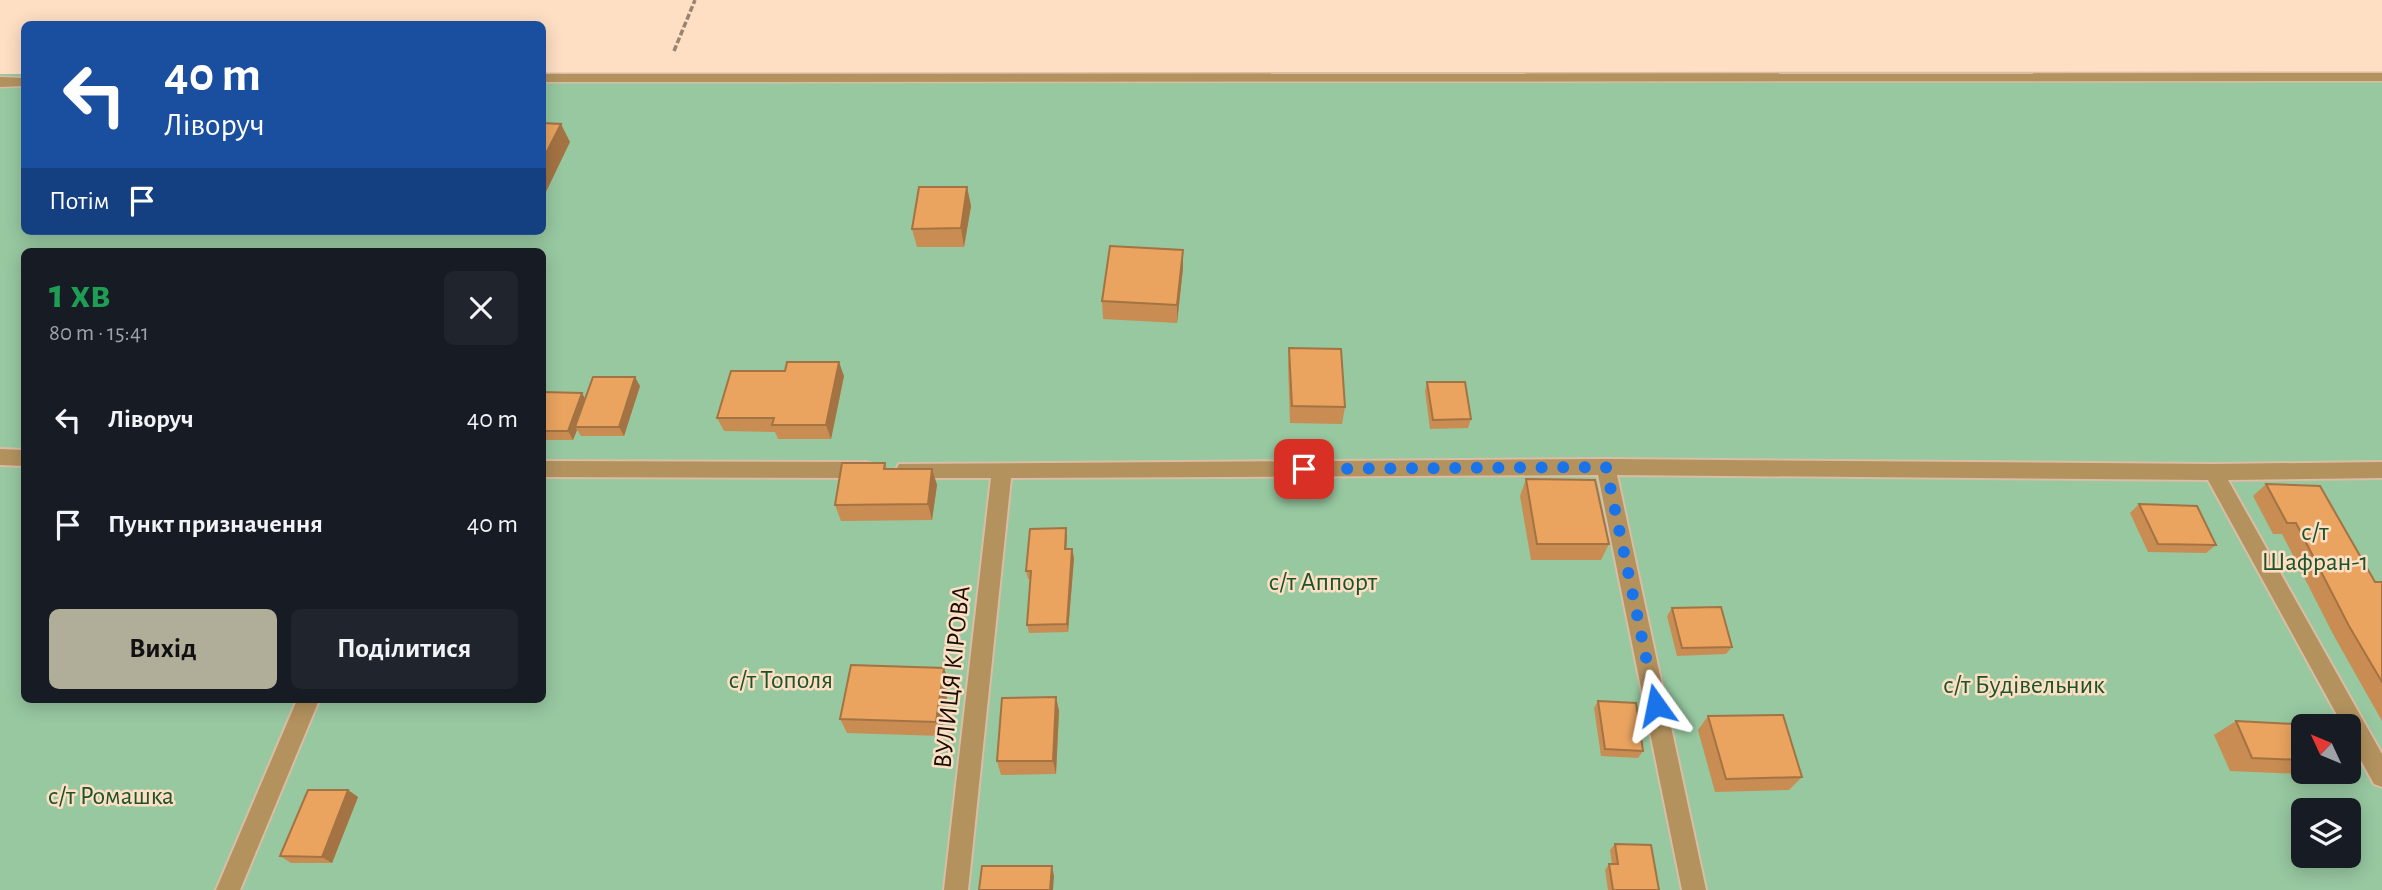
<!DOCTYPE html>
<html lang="uk">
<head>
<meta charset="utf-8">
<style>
  :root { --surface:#171b24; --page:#20242c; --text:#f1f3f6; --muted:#9ea1a6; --accent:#b0ae99 }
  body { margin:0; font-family:"Alegreya Sans",sans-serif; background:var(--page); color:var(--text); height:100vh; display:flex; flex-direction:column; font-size:26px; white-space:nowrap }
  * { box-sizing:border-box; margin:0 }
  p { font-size:23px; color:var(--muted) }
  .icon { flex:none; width:38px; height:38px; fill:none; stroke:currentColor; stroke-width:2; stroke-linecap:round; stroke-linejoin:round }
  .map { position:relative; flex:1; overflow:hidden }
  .drawer { position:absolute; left:21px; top:248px; width:525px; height:455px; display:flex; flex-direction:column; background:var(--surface); border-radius:10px; box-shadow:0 4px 18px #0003 }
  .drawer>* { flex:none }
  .top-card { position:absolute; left:21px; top:21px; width:525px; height:214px; border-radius:10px; box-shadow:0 4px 18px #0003; background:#1a4fa0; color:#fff; overflow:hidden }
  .needle { width:46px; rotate:314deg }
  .fabs { position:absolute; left:2291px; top:714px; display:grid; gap:14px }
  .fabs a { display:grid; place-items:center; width:70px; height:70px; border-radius:10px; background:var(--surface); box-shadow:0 4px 18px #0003; font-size:35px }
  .pin { position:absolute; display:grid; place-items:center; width:60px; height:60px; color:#fff; margin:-30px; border-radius:14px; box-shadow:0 4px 10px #0006 }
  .me { position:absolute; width:77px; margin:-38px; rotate:348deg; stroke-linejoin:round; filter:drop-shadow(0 0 5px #0008) }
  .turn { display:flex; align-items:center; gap:24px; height:147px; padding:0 28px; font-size:32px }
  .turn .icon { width:91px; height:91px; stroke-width:2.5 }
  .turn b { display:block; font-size:49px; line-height:60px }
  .then { display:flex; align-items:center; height:66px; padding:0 28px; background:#0003; gap:14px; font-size:26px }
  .round { display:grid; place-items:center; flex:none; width:74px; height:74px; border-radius:10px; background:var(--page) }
  .summary { display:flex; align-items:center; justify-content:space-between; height:119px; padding:0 28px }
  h1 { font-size:42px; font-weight:700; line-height:52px; color:#1e9e55 }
  .cta { display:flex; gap:14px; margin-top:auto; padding:14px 28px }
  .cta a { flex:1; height:80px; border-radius:10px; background:var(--accent); color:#111; font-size:28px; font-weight:700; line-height:80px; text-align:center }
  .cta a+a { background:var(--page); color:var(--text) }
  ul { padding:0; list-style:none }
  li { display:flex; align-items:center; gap:21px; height:105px; padding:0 28px }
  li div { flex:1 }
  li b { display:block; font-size:26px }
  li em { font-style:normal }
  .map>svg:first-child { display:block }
</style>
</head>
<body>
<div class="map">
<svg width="2382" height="890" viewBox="0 0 2382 890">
  <rect width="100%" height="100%" fill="#fedfc4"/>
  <path fill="#97c8a0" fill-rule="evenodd" d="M2382 72V890H0V74H24V231H542L543 79ZM24 252H542V700H24ZM2303 726H2348V772H2303ZM2303 810H2348V856H2303Z"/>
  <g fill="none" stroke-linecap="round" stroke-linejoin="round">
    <g stroke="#d9bda5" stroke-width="3">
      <g id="service">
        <path d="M2382 73V81L542 82V74Z"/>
        <path d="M0 77 24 78V86L0 87Z"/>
      </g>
    </g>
    <g stroke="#d9bda5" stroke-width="4">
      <g id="minor">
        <path d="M0 449 24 450V466L0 465Z"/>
        <path d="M1606 459 2214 464 2382 462V478L2228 480 2382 754V787L2374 784 2348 737V726H2343L2208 480 1617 475 1706 890H1682L1598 475 1011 478 968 890H944L991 478H906L899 476 896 470 899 464Z"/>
        <path d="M542 461 866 462 873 464 876 470 873 476 866 478 542 477Z"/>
        <path d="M297 700H319L240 890H216Z"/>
      </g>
    </g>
    <path stroke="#9a8471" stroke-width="3.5" stroke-dasharray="6 2.5" stroke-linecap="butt" d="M674 51 695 0"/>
    <use href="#service" fill="#b3925e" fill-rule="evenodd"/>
    <use href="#minor" fill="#b3925e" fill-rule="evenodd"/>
  </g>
  <g fill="#c98d53">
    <path d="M967 187 971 206 964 247H917L912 229Z"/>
    <path d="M1183 250V268L1177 323 1103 319 1102 301Z"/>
    <path d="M1289 348 1345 407 1342 424 1290 423 1288 365Z"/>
    <path d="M844 376 831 439H778L775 432 724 431 717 418Z"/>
    <path d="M1427 382 1471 419 1468 428 1430 429 1425 391Z"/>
    <path d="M640 386 624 436H581L577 430 573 440H542V392L585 398Z"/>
    <path d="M885 463 887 469H932L937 485 932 520 841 521 835 505Z"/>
    <path d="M1526 479 1609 544 1601 560H1531L1520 496Z"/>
    <path d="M2266 484 2375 582H2382V721L2334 636 2282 534H2273L2253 496Z"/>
    <path d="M2139 504 2216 545 2206 553 2148 552 2130 513Z"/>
    <path d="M1066 528 1067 536 1066 549 1074 558 1068 632 1029 633 1027 625 1030 579H1028L1026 571Z"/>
    <path d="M1672 608 1732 647 1726 654 1677 656 1667 616Z"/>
    <path d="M949 683 941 736 847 733 840 719Z"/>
    <path d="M1056 697 1059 711 1056 774 1001 775 997 761Z"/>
    <path d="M1598 701 1643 751 1638 758 1601 756 1594 708Z"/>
    <path d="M1708 716 1802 777 1789 790 1715 792 1698 730Z"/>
    <path d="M2236 721 2303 726V772H2331L2325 775 2230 771 2214 735Z"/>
    <path d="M348 790 358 797 332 863H291L280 856Z"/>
    <path d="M1615 844 1659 890H1608L1605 870 1609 864H1612L1610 850Z"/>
  </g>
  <g fill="#a47343">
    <path d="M561 124 570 142 545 194 542 189V161Z"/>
    <path d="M967 187 971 206 964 247 961 228Z"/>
    <path d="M1183 250V268L1177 323V305Z"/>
    <path d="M839 362 844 376 831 439 826 425Z"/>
    <path d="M635 377 640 386 624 436 619 427Z"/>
    <path d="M582 393 587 402 575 427 577 430 573 440 568 431Z"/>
    <path d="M932 469 937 485 932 520 928 504Z"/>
    <path d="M1066 528 1067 536 1066 558 1065 549Z"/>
    <path d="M1072 549 1074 558 1068 632 1067 624Z"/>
    <path d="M944 668 949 683 941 736 936 722Z"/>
    <path d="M1056 697 1059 711 1056 774 1053 761Z"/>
    <path d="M348 790 358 797 332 863 322 857Z"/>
    <path d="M1052 866 1054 876 1053 890H1050Z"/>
  </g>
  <g fill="#eaa460" stroke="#a47343" stroke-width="2">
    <path d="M542 123 561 124 542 161Z"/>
    <path d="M919 187H967L961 228 912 229Z"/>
    <path d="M1110 246 1183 250 1177 305 1102 301Z"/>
    <path d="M1289 348 1341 349 1345 407 1292 406Z"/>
    <path d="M787 362H839L826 425H772L774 418H717L731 371H785Z"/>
    <path d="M593 377H635L619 427H575Z"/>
    <path d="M1427 382H1465L1471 419 1433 420Z"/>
    <path d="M542 392 582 393 568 431H542Z"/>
    <path d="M842 463H885L884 469H932L928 504 835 505Z"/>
    <path d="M1526 479 1595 480 1609 544H1537Z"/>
    <path d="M2266 484 2320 486 2375 582H2382V682L2349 626 2296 523H2287Z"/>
    <path d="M2139 504 2197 506 2216 545 2158 544Z"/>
    <path d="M1066 528 1065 549H1072L1067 624 1027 625 1031 571H1026L1030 529Z"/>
    <path d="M1721 607 1732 647 1682 648 1672 608Z"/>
    <path d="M851 665 944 668 936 722 840 719Z"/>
    <path d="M1056 697 1053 761H997L1002 698Z"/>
    <path d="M1598 701 1636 703 1643 751 1605 749Z"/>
    <path d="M1783 715 1802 777 1726 779 1708 716Z"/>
    <path d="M2236 721 2332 726H2303V760L2252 758Z"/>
    <path d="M308 790H348L322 857 280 856Z"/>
    <path d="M1615 844 1651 845 1659 890H1613L1609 864H1618Z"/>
    <path d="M982 866H1052L1050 890H979Z"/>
  </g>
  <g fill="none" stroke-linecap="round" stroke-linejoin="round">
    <path stroke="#1a73e8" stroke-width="12" stroke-dasharray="0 21.6" d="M1304 469 1606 467 1656 705"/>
  </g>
  <g text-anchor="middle" stroke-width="5" stroke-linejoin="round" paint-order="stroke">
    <g font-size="26" fill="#1b542b" stroke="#fedfc4">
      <text x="2315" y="540">с/т<tspan x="2315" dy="30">Шафран-1</tspan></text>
      <text x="1323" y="590">с/т Аппорт</text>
      <text x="781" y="688">с/т Тополя</text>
      <text x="2024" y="693">с/т Будівельник</text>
      <text x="111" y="804">с/т Ромашка</text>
    </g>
    <g font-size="26" fill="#170d04" stroke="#fedfc4">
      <text transform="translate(951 677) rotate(-84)" y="9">ВУЛИЦЯ КІРОВА</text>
    </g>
  </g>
</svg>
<div class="fabs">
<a><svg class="needle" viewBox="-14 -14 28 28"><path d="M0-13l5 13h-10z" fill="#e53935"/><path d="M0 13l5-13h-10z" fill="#9ea1a6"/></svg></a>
<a><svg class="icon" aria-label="layers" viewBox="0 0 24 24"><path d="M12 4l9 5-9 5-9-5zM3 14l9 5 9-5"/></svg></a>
</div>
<div class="pin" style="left:1304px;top:469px;background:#d93025"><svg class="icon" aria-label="arrive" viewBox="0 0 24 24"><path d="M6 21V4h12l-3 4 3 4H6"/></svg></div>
<svg class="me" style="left:1656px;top:705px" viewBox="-20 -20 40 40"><path d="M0-17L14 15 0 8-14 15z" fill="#1a73e8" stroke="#fff" stroke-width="4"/></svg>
<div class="top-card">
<div class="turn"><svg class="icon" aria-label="left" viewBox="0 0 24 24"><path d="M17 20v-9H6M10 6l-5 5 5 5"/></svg><div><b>40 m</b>Ліворуч</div></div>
<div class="then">Потім<svg class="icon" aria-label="arrive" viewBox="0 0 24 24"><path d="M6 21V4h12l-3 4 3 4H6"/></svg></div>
</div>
<section class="drawer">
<div class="summary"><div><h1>1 хв</h1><p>80 m · 15:41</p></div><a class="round"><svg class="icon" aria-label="close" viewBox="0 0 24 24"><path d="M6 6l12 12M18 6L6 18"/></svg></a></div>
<ul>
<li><svg class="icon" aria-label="left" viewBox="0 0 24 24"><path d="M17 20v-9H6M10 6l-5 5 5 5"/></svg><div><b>Ліворуч</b></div><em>40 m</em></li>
<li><svg class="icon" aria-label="arrive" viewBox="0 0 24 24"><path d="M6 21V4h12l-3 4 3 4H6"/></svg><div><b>Пункт призначення</b></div><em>40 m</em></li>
</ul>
<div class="cta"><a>Вихід</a><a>Поділитися</a></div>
</section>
</div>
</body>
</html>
